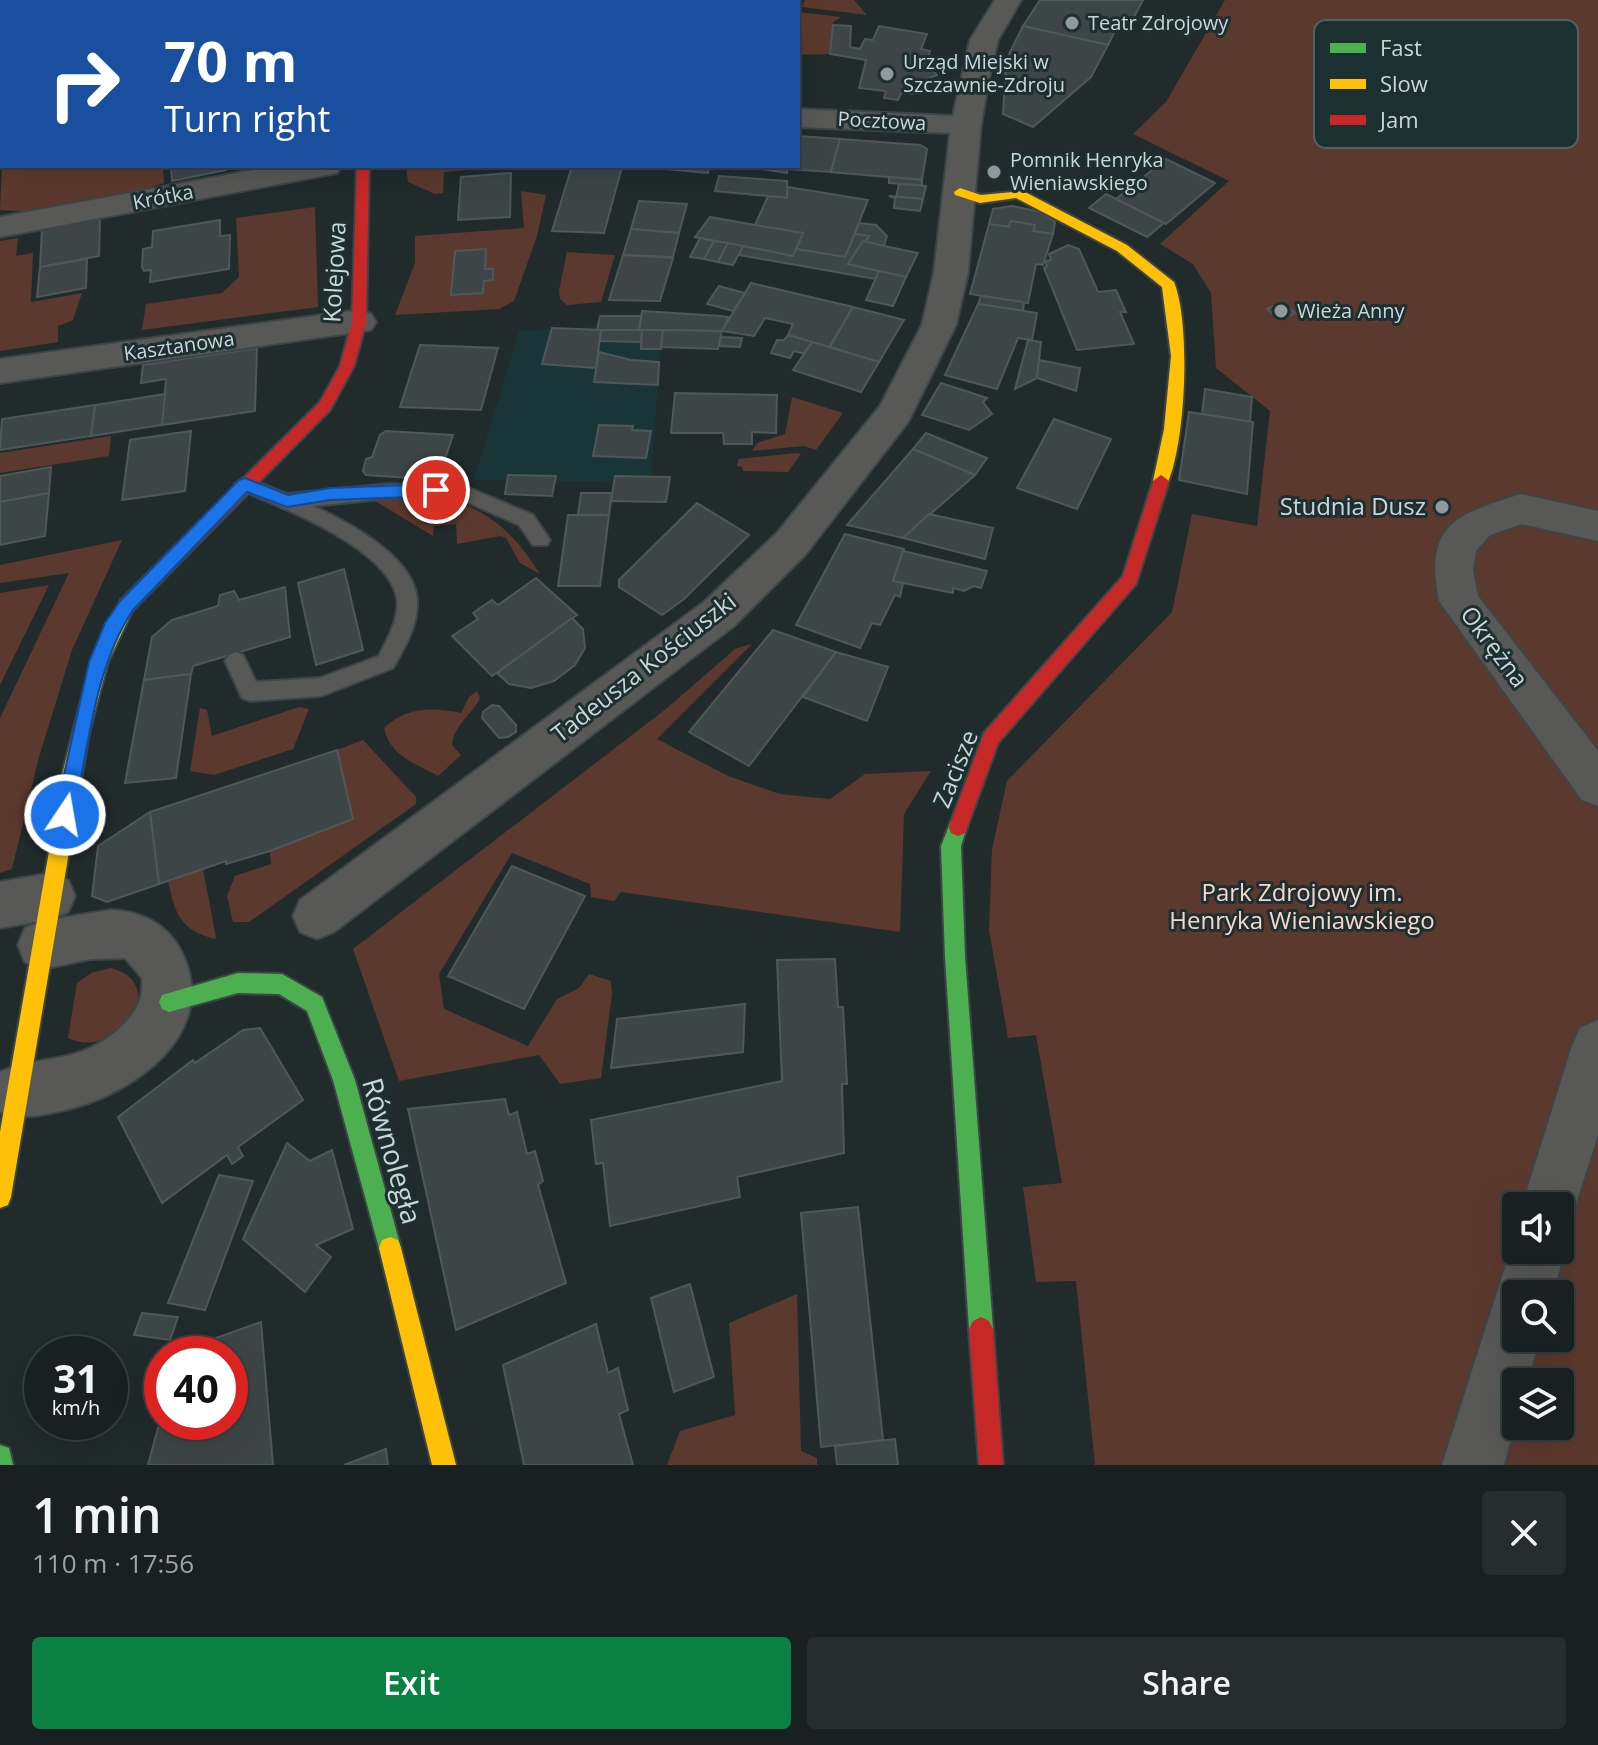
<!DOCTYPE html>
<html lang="en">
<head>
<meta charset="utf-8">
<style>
  :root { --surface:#192021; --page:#262d2e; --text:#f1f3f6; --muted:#9fa3a5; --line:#373e3f; --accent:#0b8043 }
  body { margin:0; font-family:"Open Sans",sans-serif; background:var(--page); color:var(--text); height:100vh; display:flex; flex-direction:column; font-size:30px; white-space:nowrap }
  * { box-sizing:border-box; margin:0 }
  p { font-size:26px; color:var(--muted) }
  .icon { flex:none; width:44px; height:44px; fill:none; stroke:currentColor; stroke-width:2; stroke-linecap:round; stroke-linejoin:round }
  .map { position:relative; height:1465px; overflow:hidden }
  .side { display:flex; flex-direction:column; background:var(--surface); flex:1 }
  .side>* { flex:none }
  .hud { position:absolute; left:0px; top:0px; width:800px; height:168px; box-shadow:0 8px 32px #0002,0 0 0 2px var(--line); background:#1a4fa0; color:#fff; overflow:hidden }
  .controls { position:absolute; left:1502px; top:1192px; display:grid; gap:16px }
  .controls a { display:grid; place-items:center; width:72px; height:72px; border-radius:8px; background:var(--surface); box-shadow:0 8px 32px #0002,0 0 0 2px var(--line); font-size:40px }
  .speed { position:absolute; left:24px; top:1336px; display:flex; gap:16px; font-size:40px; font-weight:700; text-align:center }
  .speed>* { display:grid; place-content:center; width:104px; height:104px; border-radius:50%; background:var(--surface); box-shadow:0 8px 32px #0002,0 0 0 2px var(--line); line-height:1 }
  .speed small { font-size:20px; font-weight:400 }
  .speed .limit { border:12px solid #d22; background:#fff; color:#111 }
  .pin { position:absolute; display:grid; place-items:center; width:68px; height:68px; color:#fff; margin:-34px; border:4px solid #fff; border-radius:50%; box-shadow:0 2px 8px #0007 }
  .me { position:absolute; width:88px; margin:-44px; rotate:12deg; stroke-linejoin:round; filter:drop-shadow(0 0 6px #0008) }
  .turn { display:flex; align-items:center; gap:28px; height:168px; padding:0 32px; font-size:36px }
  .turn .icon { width:104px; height:104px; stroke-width:2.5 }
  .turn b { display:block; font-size:56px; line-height:68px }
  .round { display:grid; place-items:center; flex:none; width:84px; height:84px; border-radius:8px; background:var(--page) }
  .headline { display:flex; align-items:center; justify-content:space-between; height:136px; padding:0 32px }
  h1 { font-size:48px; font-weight:600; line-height:60px }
  .button { display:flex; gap:16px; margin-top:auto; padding:16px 32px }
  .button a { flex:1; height:92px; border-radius:8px; background:var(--accent); color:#fff; font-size:32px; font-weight:600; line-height:92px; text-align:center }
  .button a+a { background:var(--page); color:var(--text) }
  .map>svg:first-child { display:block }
</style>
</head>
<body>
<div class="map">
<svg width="1598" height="1465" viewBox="0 0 1598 1465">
  <rect width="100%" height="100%" fill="#212b2c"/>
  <path fill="#1a3537" d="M662 323 651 482 474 480 519 331Z"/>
  <g fill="#5c392e" fill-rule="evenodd">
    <path d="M388 0H682L389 2Z"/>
    <path d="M805 0H854L867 15 802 7Z"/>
    <path d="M1225 0H1598V1465H1095L1076 1281 1036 1282 1023 1187 1062 1183 1036 1035 1008 1038 989 930 992 849 1007 781 1172 612 1192 514 1257 526 1270 411 1216 368 1211 293 1193 264 1160 244 1229 181 1133 134 1166 102ZM1516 1206H1560V1250H1516ZM1516 1294H1560V1338H1516ZM1516 1382H1560V1426H1516Z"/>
    <path d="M798 12 841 17 833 22 830 54 798 55Z"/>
    <path d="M2 163V166H163L164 183C147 187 134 196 118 201 80 212 39 213 0 210Z"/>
    <path d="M406 166H511L444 172 443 193 435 194 408 182Z"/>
    <path d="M521 191 546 195 537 236 514 301 499 309 395 315 415 263V236L524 228Z"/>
    <path d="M315 207 318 307 142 330 146 304 222 293 239 277 236 218Z"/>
    <path d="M18 238 16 256 33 253 31 302 82 293 73 320 58 326V342L0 351V241Z"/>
    <path d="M567 252 615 255 601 302 567 305 560 299 559 290Z"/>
    <path d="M792 397 843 413 816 450 804 446 752 451 757 443 785 434Z"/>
    <path d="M111 436 109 456 0 473V453Z"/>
    <path d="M796 453 801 454 788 472 743 471 742 467 737 466 738 459Z"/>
    <path d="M374 496 457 501C498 518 516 537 540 574L520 563 506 538 500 536 457 544 456 524 434 526 433 536 372 499Z"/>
    <path d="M122 540 72 650 39 757 12 869 0 873V718L69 573 0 583V565Z"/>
    <path d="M49 585 0 685V593Z"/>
    <path d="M752 644 657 739 728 776 780 794 830 799 865 774 931 771 904 814 900 932 621 892 614 901 591 897 590 884 512 853 439 974 444 1009 528 1046 557 999 579 988 589 974 611 981 612 994 601 1078 560 1084 539 1055 399 1081 353 949 666 709 735 649Z"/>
    <path d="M477 691 480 698C471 716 454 725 452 745L461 755 438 776C415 763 390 756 384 728 406 707 432 707 461 713L469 697Z"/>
    <path d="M299 707 309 709 293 749 214 775 190 771 200 708 207 710 212 736Z"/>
    <path d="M363 740 416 797V804L249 922H233L227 896 235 876 271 864 270 851 353 819 337 750Z"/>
    <path d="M203 869 216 937 215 939C180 930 175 914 168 881Z"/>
    <path d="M111 968C172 984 117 1062 68 1038L77 983 91 973Z"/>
    <path d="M797 1294 801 1451 817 1458V1465H667L680 1431 735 1415 729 1323Z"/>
  </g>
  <g fill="#3d4546" stroke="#4f5859" stroke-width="2">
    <path d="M1040 0H1143L1133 19 1122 17 1108 45 1023 26Z"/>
    <path d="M833 25 851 26 850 47 860 49 865 39 873 40 879 26 927 34 921 49 930 51 927 61 934 62 931 68 937 75 927 79 925 86 917 85 913 94 901 93 898 100 884 98 886 91 859 88 866 60 830 54Z"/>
    <path d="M1023 26 1108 45 1091 77 1033 127 1003 114 1006 60Z"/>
    <path d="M798 136 840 139 831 172 787 169V173L742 166H798Z"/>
    <path d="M840 139 920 145 927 149 922 180 831 172Z"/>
    <path d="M1166 159 1215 183 1166 224 1116 199Z"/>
    <path d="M171 166H225L226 170 172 181Z"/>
    <path d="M572 166 622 167 604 233 552 231Z"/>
    <path d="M634 166H709L708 173Z"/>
    <path d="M511 173 510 217 458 220 461 177Z"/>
    <path d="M719 176 787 181V198L715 191Z"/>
    <path d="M889 177 922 180V185L889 183Z"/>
    <path d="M899 184 926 186 923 199 896 197Z"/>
    <path d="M788 187 868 200 845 257 796 249 803 233 755 225 768 196 787 198Z"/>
    <path d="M1106 194 1164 223 1147 237 1089 208Z"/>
    <path d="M889 196 923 199 920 211 894 208 895 198Z"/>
    <path d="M639 201 687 204 679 233 631 229Z"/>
    <path d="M1012 206 1041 212 1055 222 1053 234 1033 231 1035 225 1011 221 1009 227 989 224 993 209Z"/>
    <path d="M710 217 755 225 803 233 793 256 695 237Z"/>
    <path d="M100 219 99 256 40 267 42 229Z"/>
    <path d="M220 220V236L230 235 229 269 150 282 151 270 144 271 142 267 143 249 152 247 153 231Z"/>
    <path d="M1011 221 1035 225 1033 231 1053 234 1043 265 1036 264 1028 303 970 294 989 224 1009 227Z"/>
    <path d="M859 223 876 225 887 236 884 246 866 242 869 236 855 234Z"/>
    <path d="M631 229 679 233 673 257 623 255Z"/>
    <path d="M855 234 869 236 848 264 879 271 875 279 739 255 743 246 793 256 796 249 845 257Z"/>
    <path d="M700 238 714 241 704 259 690 257Z"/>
    <path d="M714 241 728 243 718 262 704 259Z"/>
    <path d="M863 241 884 246 918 253 906 277 848 264Z"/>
    <path d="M728 243 743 246 733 265 718 262Z"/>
    <path d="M1068 245 1079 249 1098 292 1116 290 1126 312H1120L1134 344 1077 350 1044 268 1047 266 1045 261 1051 260 1049 254Z"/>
    <path d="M486 249 485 269H493V280L484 281 483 293 451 295 455 251Z"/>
    <path d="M623 255 673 258 660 301 609 300Z"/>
    <path d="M87 259 86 288 37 297 40 267Z"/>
    <path d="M879 271 906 277 893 306 866 300Z"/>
    <path d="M751 283 853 307 829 347 788 335 793 324 765 318 754 336 722 331Z"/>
    <path d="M719 286 745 293 733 311 707 304Z"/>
    <path d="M981 296 1024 302 1023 311 978 304Z"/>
    <path d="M1281 302 1295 313 1280 320 1267 309Z"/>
    <path d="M978 304 1037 313 1032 340 1018 338 997 389 945 375Z"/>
    <path d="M853 307 904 320 879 362 830 347Z"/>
    <path d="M642 311 721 316 729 317 722 331 639 330Z"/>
    <path d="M600 316H641L639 330H597Z"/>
    <path d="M552 328 601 330 596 368 542 364Z"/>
    <path d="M601 330H642L641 342 600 341Z"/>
    <path d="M642 330H663L661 349H641Z"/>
    <path d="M663 330 722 331 718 349 661 347Z"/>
    <path d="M788 335 812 342 805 354 794 351 790 358 771 353 777 340H784Z"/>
    <path d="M721 337 742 338 740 347 719 346Z"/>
    <path d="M1028 340 1041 342 1037 378 1015 389Z"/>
    <path d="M812 342 879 362 861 392 793 370Z"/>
    <path d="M420 345 498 348 481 410 400 407Z"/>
    <path d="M257 348 255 411 162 425 166 379 141 383 143 365Z"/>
    <path d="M599 352 631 360 659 362 658 385 594 382Z"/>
    <path d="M1039 360 1080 368 1076 391 1037 378Z"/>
    <path d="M941 383 987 398 983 402 992 414 969 430 922 415Z"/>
    <path d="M1205 389 1252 397 1250 422 1202 414Z"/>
    <path d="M675 393 777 395 776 433 752 432V444H724L723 433H671Z"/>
    <path d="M165 394 162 425 91 436 95 405Z"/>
    <path d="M95 405 91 436 0 450 2 419Z"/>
    <path d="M1189 412 1253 422 1247 494 1179 480Z"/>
    <path d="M1054 419 1111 439 1077 509 1017 488Z"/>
    <path d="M599 425 633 426 632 430 651 431 646 458 593 456Z"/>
    <path d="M191 431 185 491 122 500 130 440Z"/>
    <path d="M386 431 453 435 438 480 366 475 363 471 366 459 372 457 380 435Z"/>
    <path d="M926 433 987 458 975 475 913 449Z"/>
    <path d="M913 449 975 475 903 538 847 525Z"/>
    <path d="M51 467 49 493 0 502V476Z"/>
    <path d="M508 475 556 476 552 496 505 494Z"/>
    <path d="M615 476 670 477 666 502 611 501Z"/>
    <path d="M49 493 45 536 0 545V502Z"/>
    <path d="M581 493H612L609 515H578Z"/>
    <path d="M697 503 749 535 684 599 662 615 619 587V580Z"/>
    <path d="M929 514 993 528 985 559 903 538Z"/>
    <path d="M568 515H609L600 586H558Z"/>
    <path d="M845 534 904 549 893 581 903 583 900 597 895 595 880 625 872 623 860 648 796 625Z"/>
    <path d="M903 551 987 571 981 588 974 586 964 591 953 588V593L893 581Z"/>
    <path d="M344 569 363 650 316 665 298 583Z"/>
    <path d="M536 578 577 615 492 676 452 636 478 619 473 613 492 600 498 605Z"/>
    <path d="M285 587 290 637 193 666 191 674 144 680 152 637 172 620 218 606 220 595 234 591 239 600Z"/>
    <path d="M572 618 583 629 585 648 575 665 554 681 531 688 509 684 497 673Z"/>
    <path d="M773 630 836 652 749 766 689 732Z"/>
    <path d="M836 652 888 667 867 721 803 697Z"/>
    <path d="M191 674 176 778 125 783 144 680Z"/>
    <path d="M492 705 499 706 516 725V732L508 737 499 738 482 718 483 712Z"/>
    <path d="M337 750 353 819 270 851 226 864V861L159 884 150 812Z"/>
    <path d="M150 812 159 884 107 902 92 896 98 846Z"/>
    <path d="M512 866 585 896 524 1009 448 976Z"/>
    <path d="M835 959 838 1007H843L847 1084H842L844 1153 737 1177 740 1197 610 1226 603 1163 596 1164 591 1120 782 1081 777 960Z"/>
    <path d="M745 1004 743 1052 611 1068 617 1019Z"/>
    <path d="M260 1028 303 1100 238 1147 243 1156 232 1164 227 1155 162 1203 118 1117 193 1060 195 1063 243 1030Z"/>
    <path d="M505 1099 509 1115 517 1112 527 1154 535 1151 543 1181 538 1185 566 1283 456 1330 408 1109Z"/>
    <path d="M287 1143 310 1161 332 1150 353 1229 316 1245 331 1257 305 1292 243 1239Z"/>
    <path d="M219 1175 253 1181 205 1310 168 1303Z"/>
    <path d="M858 1207 883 1440 821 1447 801 1213Z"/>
    <path d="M690 1284 714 1377 674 1392 651 1298Z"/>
    <path d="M142 1313 178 1317 170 1340 134 1335Z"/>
    <path d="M261 1322 273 1465H148L162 1413V1422H230V1354H178L179 1351Z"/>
    <path d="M596 1324 608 1373 618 1368 628 1410 619 1414 633 1465H524L503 1365Z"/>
    <path d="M895 1439 898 1465H837L835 1446Z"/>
    <path d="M386 1449 388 1465H344Z"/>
  </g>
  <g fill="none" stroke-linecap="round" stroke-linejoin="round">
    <g stroke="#3d4647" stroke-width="4">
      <g id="lane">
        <path d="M38 0H52L54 2H40Z"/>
        <path d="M245 477 287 494 390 484 467 487 533 515 550 540 547 545H533L519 525 465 501 390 498 313 506C348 522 419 559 417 604 417 628 404 648 393 668L321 696 250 701 242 698 225 661 229 655 236 652 243 655 256 682 320 678 379 656C387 639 400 618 397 598 388 548 280 506 238 489L235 484Z"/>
      </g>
    </g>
    <g stroke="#3d4647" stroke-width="4">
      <g id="street">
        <path d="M995 0H1021L998 40 988 83 981 125 968 272 956 325 908 422 805 555 734 626 334 932 317 939 300 932 293 916 300 900 704 602 777 533 880 406 922 325 934 272 950 133 798 127V109L953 116 970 40Z"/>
        <path d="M2 88V106L0 107V89Z"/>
        <path d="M275 166H341L337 173 326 175 0 237V217Z"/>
        <path d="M359 310 371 314 376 322 371 330 0 383V359Z"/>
        <path d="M1521 494 1598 511V541L1522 524 1490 535 1476 551 1473 571 1478 596 1598 751V806L1582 800 1439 601C1424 523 1456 515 1521 494Z"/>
        <path d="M51 873 68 880 75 896 68 912 51 919 0 928V882Z"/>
        <path d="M111 910C141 911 167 924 181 951 223 1033 131 1097 60 1111 38 1116 20 1120 0 1112V1072C47 1053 78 1066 121 1027 136 1012 144 999 142 978L125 958 91 959 42 969 25 962 18 945 25 928 42 921Z"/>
        <path d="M1598 1020V1135L1569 1225 1560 1229V1206H1522L1572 1046 1580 1028Z"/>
        <path d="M1516 1233V1250H1560V1238L1565 1250 1553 1294H1516V1338H1540L1527 1382H1516V1421L1504 1465H1442Z"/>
      </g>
    </g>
    <g stroke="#3d4647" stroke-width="4">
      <g id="fast">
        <path d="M958 818 965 821 967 827 961 846 965 957 993 1329 989 1337 981 1341 973 1337 969 1329 945 957 941 846 951 821Z"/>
        <path d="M238 973 282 974 322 997 355 1080 401 1248 398 1256 390 1259 382 1256 379 1248 333 1080 307 1011 279 994 238 993 169 1012 162 1009 159 1002 162 995Z"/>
        <path d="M0 1445 9 1448 13 1465H0Z"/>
      </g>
    </g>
    <g stroke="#3d4647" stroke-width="4">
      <g id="slow">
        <path d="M960 188 981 195 1023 191 1127 245 1174 282C1191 324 1186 443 1167 485L1161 487 1153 481 1164 429 1171 356 1162 287 1117 251 1016 198 980 203 955 195 954 192Z"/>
        <path d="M127 598 135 605 108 662 89 733 11 1197 8 1205 0 1208V1132L63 771 91 662 121 600Z"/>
        <path d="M390 1237 398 1240 401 1248 456 1465H432L379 1248 382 1240Z"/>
      </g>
    </g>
    <g stroke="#3d4647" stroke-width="4">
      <g id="jam">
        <path d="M343 0H355L357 2H345Z"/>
        <path d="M357 166H369L366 322 354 366 330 410 133 610H121L119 605 121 600 320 402 340 366 352 322Z"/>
        <path d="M1161 475 1169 481 1136 584 998 743 965 833 958 836 951 833 949 827 984 733 1123 576 1153 481Z"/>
        <path d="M981 1317 989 1321 993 1329 1003 1465H979L969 1329 973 1321Z"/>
      </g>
    </g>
    <use href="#lane" fill="#585857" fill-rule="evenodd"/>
    <use href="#street" fill="#585857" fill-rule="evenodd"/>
    <use href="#fast" fill="#4caf50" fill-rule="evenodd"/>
    <use href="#slow" fill="#ffc107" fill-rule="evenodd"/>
    <use href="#jam" fill="#c62828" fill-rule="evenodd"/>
  </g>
  <path fill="#1a73e8" stroke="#114b97" stroke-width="2" d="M245 478 288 495 330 488 436 484 444 490 436 496 330 500 287 507 247 492 133 610C95 666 88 748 74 815L71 821 65 823 58 821 55 815 89 662 105 623 121 600 239 480Z"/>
  <g fill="#909a9c" stroke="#1c2f31" stroke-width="3">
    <circle cx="1072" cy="23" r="8"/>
    <circle cx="887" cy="74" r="8"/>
    <circle cx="994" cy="172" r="8"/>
    <circle cx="1281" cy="311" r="8"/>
    <circle cx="1442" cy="507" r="8"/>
  </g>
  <g text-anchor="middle" stroke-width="6" stroke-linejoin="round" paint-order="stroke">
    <g font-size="20" fill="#cbd6d8" stroke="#1c2f31" text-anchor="start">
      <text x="1088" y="30">Teatr Zdrojowy</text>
      <text x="903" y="69">Urząd Miejski w<tspan x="903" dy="23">Szczawnie-Zdroju</tspan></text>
      <text x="1010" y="167">Pomnik Henryka<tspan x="1010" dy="23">Wieniawskiego</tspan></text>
      <text x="1297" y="318">Wieża Anny</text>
    </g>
    <g font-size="20" fill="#cbd6d8" stroke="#1c2f31">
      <text transform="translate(882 121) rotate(3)" y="7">Pocztowa</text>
      <text transform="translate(163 197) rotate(-11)" y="7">Krótka</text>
      <text transform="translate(179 346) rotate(-8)" y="7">Kasztanowa</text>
    </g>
    <g font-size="24" fill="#cbd6d8" stroke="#1c2f31">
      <text transform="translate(335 272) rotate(-87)" y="8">Kolejowa</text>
      <text transform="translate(1494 647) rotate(53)" y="8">Okrężna</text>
      <text transform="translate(644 668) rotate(-38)" y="8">Tadeusza Kościuszki</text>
      <text transform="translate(956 769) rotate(-68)" y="8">Zacisze</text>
    </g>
    <g font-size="24" fill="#cbd6d8" stroke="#1c2f31" text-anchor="end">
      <text x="1426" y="515">Studnia Dusz</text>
    </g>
    <g font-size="24" fill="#fad6ca" stroke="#1c2f31">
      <text x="1302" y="901">Park Zdrojowy im.<tspan x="1302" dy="28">Henryka Wieniawskiego</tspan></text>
    </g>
    <g font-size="28" fill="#cbd6d8" stroke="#1c2f31">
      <text transform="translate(392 1151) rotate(74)" y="10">Równoległa</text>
    </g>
  </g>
  <rect x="1314" y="20" width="264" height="128" rx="12" fill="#1c2f31" stroke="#516163" stroke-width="2"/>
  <rect x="1330" y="43" width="36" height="10" fill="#4caf50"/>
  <rect x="1330" y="79" width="36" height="10" fill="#ffc107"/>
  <rect x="1330" y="115" width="36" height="10" fill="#c62828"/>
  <g font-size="22" fill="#cbd6d8">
    <text x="1380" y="56">Fast</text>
    <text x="1380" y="92">Slow</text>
    <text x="1380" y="128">Jam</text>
  </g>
</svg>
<div class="controls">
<a><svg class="icon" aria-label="sound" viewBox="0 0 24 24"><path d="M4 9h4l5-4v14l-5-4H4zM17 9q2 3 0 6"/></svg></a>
<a><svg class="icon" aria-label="search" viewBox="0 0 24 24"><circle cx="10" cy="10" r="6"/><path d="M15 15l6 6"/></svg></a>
<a><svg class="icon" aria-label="layers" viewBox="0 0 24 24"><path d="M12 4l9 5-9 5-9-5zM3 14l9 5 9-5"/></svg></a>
</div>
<div class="speed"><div>31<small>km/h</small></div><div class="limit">40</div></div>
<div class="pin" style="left:436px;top:490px;background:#d93025"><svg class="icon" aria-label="arrive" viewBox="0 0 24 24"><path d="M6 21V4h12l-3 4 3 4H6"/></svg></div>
<svg class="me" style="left:65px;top:815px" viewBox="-20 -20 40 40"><circle r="17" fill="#1a73e8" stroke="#fff" stroke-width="3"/><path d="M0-11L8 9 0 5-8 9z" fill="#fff"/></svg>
<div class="hud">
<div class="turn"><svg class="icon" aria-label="right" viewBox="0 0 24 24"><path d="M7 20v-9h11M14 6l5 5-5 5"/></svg><div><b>70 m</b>Turn right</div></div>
</div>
</div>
<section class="side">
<div class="headline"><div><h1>1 min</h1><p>110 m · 17:56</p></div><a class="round"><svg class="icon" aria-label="close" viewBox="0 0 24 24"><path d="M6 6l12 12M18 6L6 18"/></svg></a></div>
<div class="button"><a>Exit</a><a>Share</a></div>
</section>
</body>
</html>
